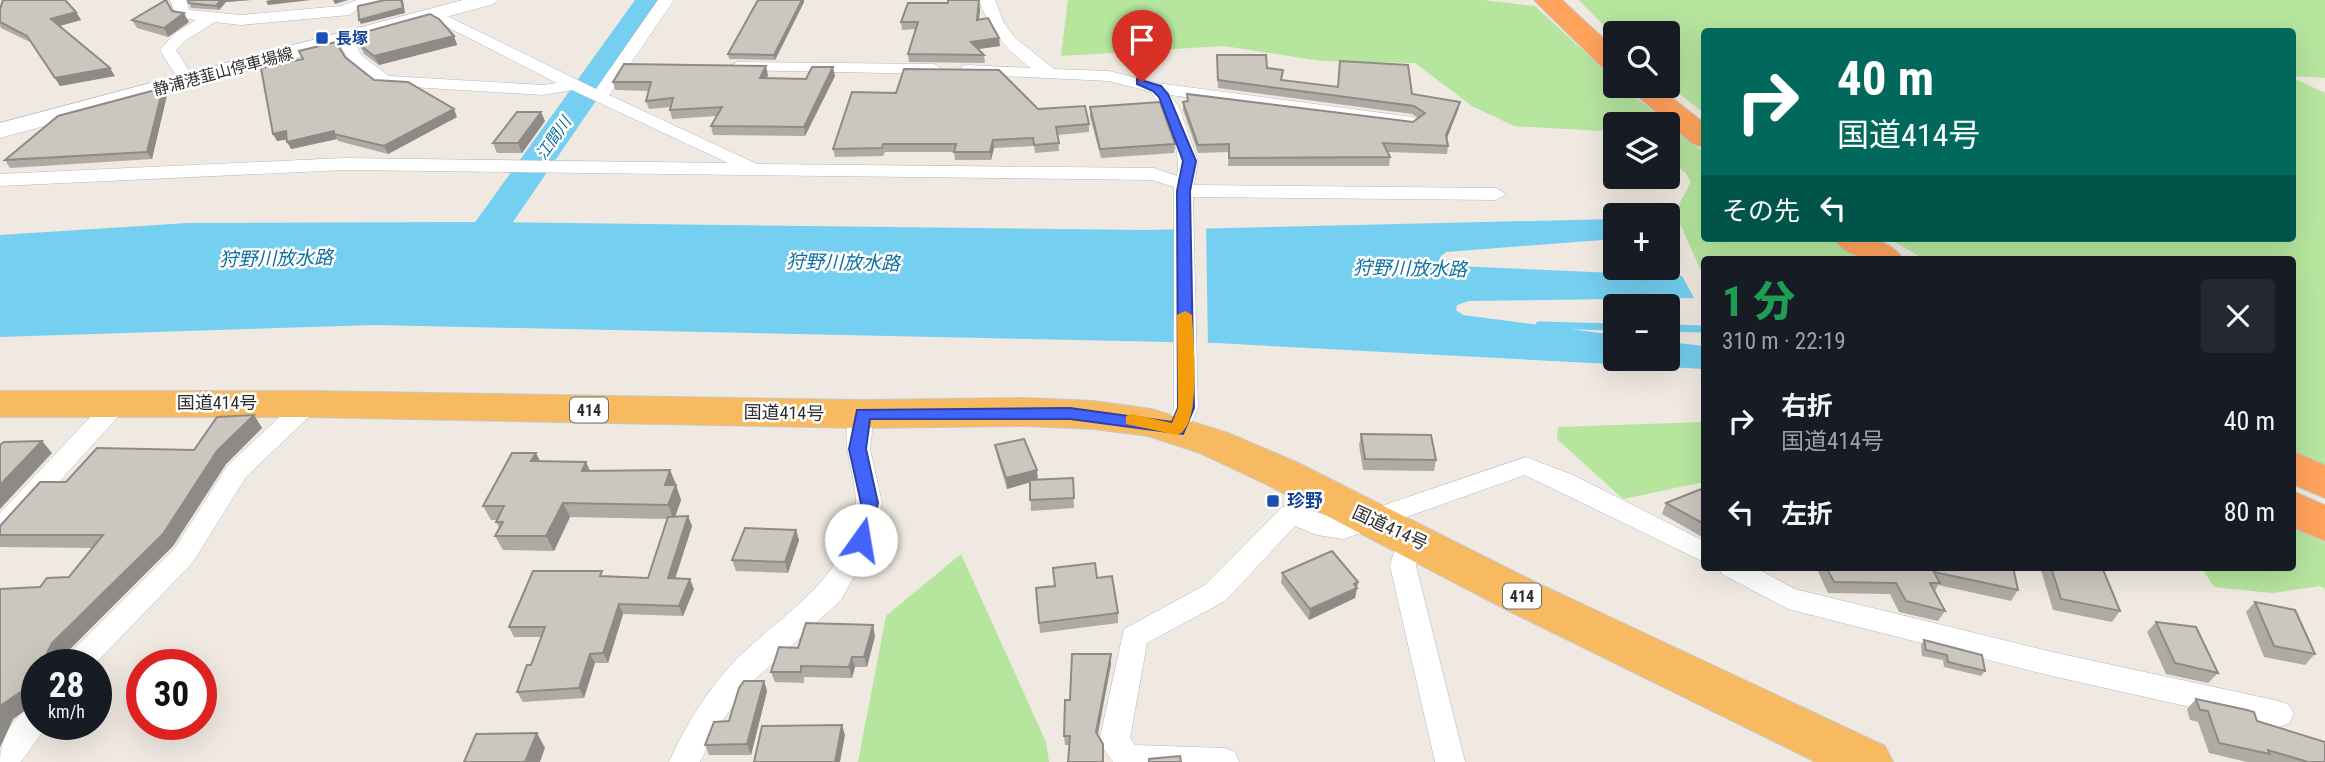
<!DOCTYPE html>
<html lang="ja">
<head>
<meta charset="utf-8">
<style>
  :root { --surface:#171b24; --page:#242831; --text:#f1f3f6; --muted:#9ea1a6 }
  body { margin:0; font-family:"Roboto Condensed","Noto Sans JP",sans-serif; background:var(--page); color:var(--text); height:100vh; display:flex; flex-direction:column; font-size:26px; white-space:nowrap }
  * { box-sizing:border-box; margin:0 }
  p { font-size:23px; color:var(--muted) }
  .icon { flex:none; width:38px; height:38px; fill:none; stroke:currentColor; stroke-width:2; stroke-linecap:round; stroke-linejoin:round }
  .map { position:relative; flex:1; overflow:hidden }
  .panel { position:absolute; left:1701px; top:256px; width:595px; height:315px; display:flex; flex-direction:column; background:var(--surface); border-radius:7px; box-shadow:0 7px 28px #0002 }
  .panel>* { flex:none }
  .guide { position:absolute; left:1701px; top:28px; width:595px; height:214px; border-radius:7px; box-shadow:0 7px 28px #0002; background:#00695c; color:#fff; overflow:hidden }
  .buttons { position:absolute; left:1603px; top:21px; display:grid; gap:14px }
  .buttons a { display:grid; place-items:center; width:77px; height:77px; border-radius:7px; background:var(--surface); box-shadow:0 7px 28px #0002; font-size:35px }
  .speed { position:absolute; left:21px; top:649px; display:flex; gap:14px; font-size:35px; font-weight:700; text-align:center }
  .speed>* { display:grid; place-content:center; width:91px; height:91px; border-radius:50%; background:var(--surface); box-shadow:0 7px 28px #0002; line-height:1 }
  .speed small { font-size:18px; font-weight:400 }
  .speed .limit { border:10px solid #d22; background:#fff; color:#111 }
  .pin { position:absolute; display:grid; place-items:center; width:60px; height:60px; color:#fff; margin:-72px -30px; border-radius:50% 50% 50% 0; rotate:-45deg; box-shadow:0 0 7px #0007 }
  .pin .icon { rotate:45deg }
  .me { position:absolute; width:77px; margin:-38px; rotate:13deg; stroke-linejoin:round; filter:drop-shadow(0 0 5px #0008) }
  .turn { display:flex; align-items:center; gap:24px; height:147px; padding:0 21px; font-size:32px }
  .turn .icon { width:91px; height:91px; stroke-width:2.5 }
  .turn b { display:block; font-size:49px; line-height:60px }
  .then { display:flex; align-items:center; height:66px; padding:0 21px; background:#0003; gap:14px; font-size:26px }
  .round { display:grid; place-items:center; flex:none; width:74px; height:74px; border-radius:7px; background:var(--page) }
  .head { display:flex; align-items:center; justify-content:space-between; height:119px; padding:0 21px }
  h1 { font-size:42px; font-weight:800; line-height:52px; color:#1e9e55 }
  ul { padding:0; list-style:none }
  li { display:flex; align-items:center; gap:21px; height:91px; padding:0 21px }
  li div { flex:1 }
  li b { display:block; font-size:26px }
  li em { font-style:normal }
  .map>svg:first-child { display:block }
</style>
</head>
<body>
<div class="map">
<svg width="2325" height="762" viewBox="0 0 2325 762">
  <rect width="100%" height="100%" fill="#efe9e1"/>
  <g fill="#b6e59e">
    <path d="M1068 0H1483L1535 6 1615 80V86H1622L1704 153V238H1830L1862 259H1704V278L1675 212 1691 182 1686 173 1668 159V124H1615V132L1514 126 1472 106 1415 63 1321 61 1224 46 1061 56Z"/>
    <path d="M1579 0H2325V78L2293 76 2292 32H1704V113L1668 85V33H1615V37Z"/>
    <path d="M2293 78 2325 93V476L2293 460 2292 259H1924L1888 238H2292Z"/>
    <path d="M1704 422V482L1623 499 1557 439 1558 427Z"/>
    <path d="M2293 525 2325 543V589L2320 586 2272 593 2214 587 2201 567H2292Z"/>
    <path d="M961 554 1046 742 1049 762H858L886 616Z"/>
  </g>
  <path fill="#75cff0" d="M1615 219V239L1446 252 1440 257 1456 266 1682 276 1694 298 1469 301 1457 305 1456 310 1463 315 1615 335V359H1668V342L1704 346V369L1216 343 375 325 0 337V235L188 223 480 222 1147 230Z"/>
  <path fill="#efe9e1" d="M1206 225 1208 347 1173 346 1176 226Z"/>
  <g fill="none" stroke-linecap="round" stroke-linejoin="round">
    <g stroke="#75cff0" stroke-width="7">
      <path d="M1668 228H1672"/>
      <path d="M1539 325 1615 327"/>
      <path d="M1668 328 1704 329"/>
    </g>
    <path fill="#75cff0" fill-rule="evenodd" d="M635 0H665L474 279 460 283 446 279 440 271Z"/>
    <g stroke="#b4b7c1" stroke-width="1">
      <g id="minor">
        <path d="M170 0H186L189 10 241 15 341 6 357 0H389L386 3 357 9 350 15 241 25 215 22 186 40 176 50 195 80 187 85 181 84 160 50 174 34 196 20 177 17Z"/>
        <path d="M658 0H674L609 95 757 164 1154 168 1177 176C1182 149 1166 114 1151 92L1109 81 962 74V66L968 65 1031 68C1006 50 989 29 979 0H995L1004 23 1015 38 1054 69 1109 71 1157 83 1412 117 1421 122 1412 127 1170 95 1179 107 1198 161 1194 185 1496 188 1506 194 1496 200 1193 197 1198 408 1185 436H1169L1165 430 1174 408V187L1152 180 344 170 0 186V174L344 158 728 163 572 90 543 95 379 85 350 62 336 38 338 35H350L362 56 389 76 543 85 557 83 428 17 425 14 433 9 596 89Z"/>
        <path d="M737 62 934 64 942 69 934 74 731 70 729 67Z"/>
        <path d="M118 394 126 396 130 402 126 408 9 537 0 540V513L110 396Z"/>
        <path d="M308 396 316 398 320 404 316 410 246 477 193 562 94 665H62L66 657 175 548 228 465 300 398Z"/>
        <path d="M862 406 870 408 874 414 870 449 882 503 874 540 841 600 750 684 719 725 700 762H669C684 728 704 695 729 667 768 624 825 596 848 539 852 530 856 513 856 503 856 471 836 438 854 408Z"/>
        <path d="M1526 457 1573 475 1704 541V562L1525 475 1344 539 1317 535 1295 526 1225 601 1147 643 1130 738 1135 745 1224 748 1235 752 1239 762H1113L1099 742 1124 629 1205 585 1282 507C1296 503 1326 517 1343 519Z"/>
        <path d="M1409 528 1418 531 1422 538 1416 566 1465 762H1435L1390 566 1400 531Z"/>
        <path d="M1718 567H1754L1795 589 2052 652 2279 701 2289 705 2294 714 2289 723 2279 727 2052 676 1788 609 1722 574Z"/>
        <path d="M37 704V724L47 726 21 762H0C0 740 14 712 37 704Z"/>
      </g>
    </g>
    <g stroke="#b4b7c1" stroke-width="1">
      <path id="secondary" d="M463 0H497L494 4 0 138V123Z"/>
    </g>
    <g stroke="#c9c9c9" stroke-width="2">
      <path id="trunk" d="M0 391H308L862 400 1026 398 1094 401 1151 409 1228 433 1296 462 1537 583 1885 746 1893 762H1816L1505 609 1266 484 1200 453 1148 436 1094 429 1026 426 862 428 308 417H0Z"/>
    </g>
    <g stroke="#c9c9c9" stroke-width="2">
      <g id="motorway">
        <path d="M1534 0H1562L1615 49V72L1605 70Z"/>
        <path d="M1626 86H1657L1704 123V147L1693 144Z"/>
        <path d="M1833 238C1859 238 1887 235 1903 259 1877 259 1850 262 1833 238Z"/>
        <path d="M2292 451 2325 465V498L2292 484Z"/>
        <path d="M2292 491 2325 505V541L2292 527Z"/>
      </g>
    </g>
    <use href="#minor" fill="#fff" fill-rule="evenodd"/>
    <use href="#secondary" fill="#fff" fill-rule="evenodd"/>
    <use href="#trunk" fill="#f8ba60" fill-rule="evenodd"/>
    <use href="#motorway" fill="#ffa35c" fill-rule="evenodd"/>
  </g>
  <g fill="#afaba4">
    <path d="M188 0H251L226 2 219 10 191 8Z"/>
    <path d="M758 0H804V2L775 60 729 59 728 54Z"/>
    <path d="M0 9 76 12 81 20 59 26 115 76 60 86 32 43 1 28 0 26Z"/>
    <path d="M980 9 979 20 1000 46 978 49 984 55 985 63 909 62 908 54 916 29 902 30 901 22Z"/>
    <path d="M172 12 189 22 168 37 137 28 132 20Z"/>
    <path d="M354 35 454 36 457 45 379 65 364 54Z"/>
    <path d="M1217 55 1267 68 1282 81 1412 94 1460 102 1458 110 1447 138 1448 146 1447 154 1387 152 1390 157 1389 166H1228L1229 152 1198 153 1183 110V102L1187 101V94L1413 122 1418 118 1412 114 1218 88Z"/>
    <path d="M345 57 374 80 457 117 388 154 338 141 337 139 291 149 287 139 277 141 303 59Z"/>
    <path d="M768 75 766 78 806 79 835 76 805 136 713 135 711 126 716 116 672 119 670 110 671 107 649 109 646 101 649 91 615 90 613 82Z"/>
    <path d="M163 88 167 95 152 159 10 168 5 160Z"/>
    <path d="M1090 107 1175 144 1174 153 1101 158 1090 117Z"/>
    <path d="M1038 109 1089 124V132L1058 135 1059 151 1035 153 1034 146 994 148 991 160H955L954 152H885L883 156 835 157 833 149Z"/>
    <path d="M545 121 522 153H497L493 143Z"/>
    <path d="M254 415 262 428 226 464 173 546 64 655 60 663 37 665V702L13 719 0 747V589L40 587 69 577 93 548 0 547V526L66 482 194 450Z"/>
    <path d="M1361 434 1436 460 1434 471 1363 470 1359 445Z"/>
    <path d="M995 445 1038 480 1073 478 1074 508 1031 511 1030 482 1007 489 997 456Z"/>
    <path d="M540 461 590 471 670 470 681 500 675 517 688 516 692 526 675 579 694 589 683 616 623 614 608 663H595L584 698 523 702 517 692 531 665 542 637H514L509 627 604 576 648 578 667 519 570 517 554 551 503 550 495 536 499 528 496 522 497 520H491L483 506Z"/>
    <path d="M1704 488V538L1662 514 1666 503Z"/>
    <path d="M796 530 799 540 788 573 736 571 732 560Z"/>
    <path d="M1816 567H2013L2018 590 2011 601 1938 585 1935 591 1945 611 1938 621 1899 612 1890 594 1828 593Z"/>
    <path d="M2040 567H2102L2120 611 2112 622 2053 610Z"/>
    <path d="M1282 573 1358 582 1355 598 1309 620 1281 583Z"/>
    <path d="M1055 586 1118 613V623L1040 633 1036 588Z"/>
    <path d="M2255 602 2315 654 2305 665 2264 657 2246 612Z"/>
    <path d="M2156 622 2218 673 2208 683 2166 674 2147 632Z"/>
    <path d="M875 636 867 667H855L852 678 804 677V683L775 682 771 672 798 648Z"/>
    <path d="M1924 640 1985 671 1981 676 1944 667 1943 660 1922 656 1921 645Z"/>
    <path d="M1111 664 1098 735 1103 744 1104 762H1068L1069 745H1065L1064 736 1070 700Z"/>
    <path d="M764 681 767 691 751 755H709L705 745 729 721Z"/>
    <path d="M2196 699 2257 721 2325 762H2247L2209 753 2198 722 2190 720 2187 709Z"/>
  </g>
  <g fill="#8e8b86">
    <path d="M221 0H251L226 2 219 10 216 6Z"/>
    <path d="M271 0H311L268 5 266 1Z"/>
    <path d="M333 0H348L335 4Z"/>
    <path d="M401 0H403L405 13 361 24 359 20Z"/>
    <path d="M802 0H804V2L775 60 774 55Z"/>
    <path d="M979 2 980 9 978 28 977 20Z"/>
    <path d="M76 12 81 20 56 27 51 19Z"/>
    <path d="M184 13 189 22 168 37 164 28Z"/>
    <path d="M454 36 457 45 379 65 374 56Z"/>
    <path d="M999 38 1000 46 972 50 971 42Z"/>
    <path d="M766 66 768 75 762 87 760 78Z"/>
    <path d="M833 67 835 76 805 136 804 127Z"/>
    <path d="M110 68 115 76 60 86 55 78Z"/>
    <path d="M163 88 167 95 152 159 147 152Z"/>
    <path d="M1460 102 1458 110 1445 143 1446 135Z"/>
    <path d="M454 109 457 117 388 154 384 146Z"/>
    <path d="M541 112 545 121 522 153 518 143Z"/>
    <path d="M286 131 290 139 277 141 273 134Z"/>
    <path d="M334 131 337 139 291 149 287 142Z"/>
    <path d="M993 140 994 148 991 160 990 152Z"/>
    <path d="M254 415 262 428 226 464 173 546 64 655 60 663 62 665H44L47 653 52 643 217 451Z"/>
    <path d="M42 441 52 453 0 509V485Z"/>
    <path d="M536 453 543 467 531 461Z"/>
    <path d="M586 462 593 477 582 471Z"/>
    <path d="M670 470 676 484 665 485Z"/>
    <path d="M1037 470 1038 480 1007 489 1006 478Z"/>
    <path d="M676 485 681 500 674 520 668 505Z"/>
    <path d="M563 503 570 517 554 551 546 536Z"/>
    <path d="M688 516 692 526 672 588 668 578Z"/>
    <path d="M796 530 799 540 788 573 785 562Z"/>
    <path d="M690 579 694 589 683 616 679 606Z"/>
    <path d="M1358 582 1355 598 1309 620 1310 609Z"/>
    <path d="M619 604 623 614 608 663 603 653Z"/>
    <path d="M873 625 875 636 867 667 864 657Z"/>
    <path d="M590 654 595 663 584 698 579 688Z"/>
    <path d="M1111 654V664L1096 741V732Z"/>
    <path d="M852 657 855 667 852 678 849 667Z"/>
    <path d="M37 674V702L13 719 0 747V706Z"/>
    <path d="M764 681 767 691 751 755 747 744Z"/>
    <path d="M842 725 845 735 840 762H835Z"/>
    <path d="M537 733 545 748 540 762H525Z"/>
  </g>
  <g fill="#cbc7bf" stroke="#8e8b86" stroke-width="2">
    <path d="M3 0H65L76 12 51 19 110 68 55 78 27 36 0 22V9Z"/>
    <path d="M166 0 172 11 184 13 164 28 132 20Z"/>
    <path d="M188 0H221L216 6 189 3Z"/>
    <path d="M385 0H401L403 8 359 20 358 6Z"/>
    <path d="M758 0H802L774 55 728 54Z"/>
    <path d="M948 0H979L977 20 988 18 999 38 971 42 984 55 908 54 918 22H901L908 3H948Z"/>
    <path d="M430 14 439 19 454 36 374 56 360 45 354 35Z"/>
    <path d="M336 42 345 57 374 80 408 82 454 109 384 146 334 134V131L287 142 286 131 273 134 261 68 303 59 299 51Z"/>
    <path d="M1217 55H1266L1267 68 1283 70 1281 80 1338 87 1340 61 1408 65 1412 94 1460 102 1446 135 1448 146 1383 143 1390 157 1229 158V144L1198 145 1183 102 1188 101 1187 94 1413 122 1425 113 1414 106 1218 80Z"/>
    <path d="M624 64 766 66 760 78 806 79 812 67H833L804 127 711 126 722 107 670 110 673 98 646 101 651 82H613Z"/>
    <path d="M904 69 999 70 1038 109 1085 106 1089 124 1056 127 1059 143 1034 145 1033 138 993 140 990 152H954L956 144H883L882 148 833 149 852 92 896 93Z"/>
    <path d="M163 88 147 152 5 160 58 116Z"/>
    <path d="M1160 102 1175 144 1100 149 1090 107Z"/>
    <path d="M517 112H541L518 143H493Z"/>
    <path d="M254 415 217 451 163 534 52 643 47 653 52 655 44 665H37V674L25 689 0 706V589L40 587 47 578 69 577 103 535H0V526L40 482H66L97 448 194 450 217 417Z"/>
    <path d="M1361 434 1431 435 1436 460 1365 459Z"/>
    <path d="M1024 439 1037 470 1006 478 995 445Z"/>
    <path d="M42 441 0 485V445L4 442Z"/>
    <path d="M512 453H536L531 461 586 462 582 471 670 470 665 485H676L668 505 563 503 546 536H495L503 522H496L504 506H483Z"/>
    <path d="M1073 478 1074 498 1030 500V480Z"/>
    <path d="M1704 488V524L1666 503Z"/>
    <path d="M688 516 668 578 690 579 679 606 619 604 603 653 590 654 579 688 517 692 527 665H531L545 627H509L533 571H602L600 576 648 578 668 517Z"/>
    <path d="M745 528 796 530 785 562 732 560Z"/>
    <path d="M1332 551 1358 582 1354 584 1357 588 1310 609 1282 573Z"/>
    <path d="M1095 563 1097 578 1112 576 1118 613 1039 623 1036 588 1055 586 1053 568Z"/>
    <path d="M1826 567H2013L2018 590 1934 572 1940 583H1930L1945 611 1906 601 1896 583 1834 582Z"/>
    <path d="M2051 567H2102L2120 611 2061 599Z"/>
    <path d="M2255 602 2295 610 2315 654 2274 646Z"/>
    <path d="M2156 622 2196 627 2218 673 2175 663Z"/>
    <path d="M806 623 873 625 864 657H852L849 667 801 666V672H771L779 647 798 648Z"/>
    <path d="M1924 640 1982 655 1985 671 1948 662 1947 655 1926 650Z"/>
    <path d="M1072 654H1111L1096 732 1103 744V762H1068L1070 736H1064L1065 700H1070Z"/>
    <path d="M744 681H764L747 744 705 745 714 722 729 721 739 688Z"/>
    <path d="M2196 699 2247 710 2254 712 2257 721 2325 742V762H2308L2268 750 2270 754 2219 743 2208 711 2200 710Z"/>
    <path d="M842 725 835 762H754L762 726Z"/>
    <path d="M537 733 525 762H464L476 734Z"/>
    <path d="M1180 756 1181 762H1149V759Z"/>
  </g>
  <path fill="#4264fb" stroke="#2b41a3" stroke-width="2" d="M1137 79 1161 86 1168 94 1196 161 1190 191 1194 408 1183 434 1070 419H870L866 449 878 503 867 545H854L852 540 861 503 849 449 857 410 1070 408 1172 422 1178 408 1177 191 1183 161 1159 97 1153 91 1137 84Z"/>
  <path fill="#f59e0b" d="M1185 311 1192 315C1193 339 1203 428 1177 435L1126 424V416L1131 414 1172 423 1178 408 1177 315Z"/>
  <g fill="#1a4fb4" stroke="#fff" stroke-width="2.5">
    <rect x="315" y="31" width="14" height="14" rx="3.5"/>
    <rect x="1266" y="494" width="14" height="14" rx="3.5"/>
  </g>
  <g text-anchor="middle" stroke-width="5" stroke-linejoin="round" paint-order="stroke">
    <g font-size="16" font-weight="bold" fill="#164399" stroke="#fff" text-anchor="start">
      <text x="336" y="44">長塚</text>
    </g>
    <g font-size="16" fill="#2e2e2e" stroke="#fff">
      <text transform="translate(223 71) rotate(-15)" y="6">静浦港韮山停車場線</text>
    </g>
    <g font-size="16" font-style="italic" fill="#0d6fa3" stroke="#fff">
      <text transform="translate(553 138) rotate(-55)" y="6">江間川</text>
    </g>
    <g fill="#fff" stroke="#6d6d6d" stroke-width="2">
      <rect x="570" y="397.5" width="38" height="25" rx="5"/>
      <rect x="1503" y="583.5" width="38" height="25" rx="5"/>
    </g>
    <g font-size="16" font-weight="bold" fill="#2e2e2e">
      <text x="589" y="416">414</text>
      <text x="1522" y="602">414</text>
    </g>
    <g font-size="18" fill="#2e2e2e" stroke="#fff">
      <text x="217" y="409">国道414号</text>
      <text transform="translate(784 413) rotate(1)" y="6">国道414号</text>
      <text transform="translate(1390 528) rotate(25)" y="6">国道414号</text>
    </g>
    <g font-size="18" font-weight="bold" fill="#164399" stroke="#fff" text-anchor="start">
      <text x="1287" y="507">珍野</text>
    </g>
    <g font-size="19" font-style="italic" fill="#0d6fa3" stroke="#fff">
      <text transform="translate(276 258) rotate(-1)" y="7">狩野川放水路</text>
      <text transform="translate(843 262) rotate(1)" y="7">狩野川放水路</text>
      <text transform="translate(1410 268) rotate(1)" y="7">狩野川放水路</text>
    </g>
  </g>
</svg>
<div class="buttons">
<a><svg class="icon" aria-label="search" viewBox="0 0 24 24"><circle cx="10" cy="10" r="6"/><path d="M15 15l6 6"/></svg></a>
<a><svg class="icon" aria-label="layers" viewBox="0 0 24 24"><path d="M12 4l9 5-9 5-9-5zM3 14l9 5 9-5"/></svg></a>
<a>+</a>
<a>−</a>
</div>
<div class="speed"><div>28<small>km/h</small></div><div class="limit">30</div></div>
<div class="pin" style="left:1142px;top:82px;background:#d93025"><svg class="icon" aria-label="arrive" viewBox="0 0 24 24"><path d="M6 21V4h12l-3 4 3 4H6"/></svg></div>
<svg class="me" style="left:861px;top:540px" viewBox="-20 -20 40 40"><circle r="19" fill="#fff"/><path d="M0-13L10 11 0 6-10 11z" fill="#4264fb"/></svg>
<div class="guide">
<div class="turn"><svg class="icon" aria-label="right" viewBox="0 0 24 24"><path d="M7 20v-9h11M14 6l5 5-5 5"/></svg><div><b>40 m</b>国道414号</div></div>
<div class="then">その先<svg class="icon" aria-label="left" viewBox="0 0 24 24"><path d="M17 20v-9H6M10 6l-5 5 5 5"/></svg></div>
</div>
<section class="panel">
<div class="head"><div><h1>1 分</h1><p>310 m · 22:19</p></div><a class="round"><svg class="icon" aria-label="close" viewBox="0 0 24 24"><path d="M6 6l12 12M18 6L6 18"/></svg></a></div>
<ul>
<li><svg class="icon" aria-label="right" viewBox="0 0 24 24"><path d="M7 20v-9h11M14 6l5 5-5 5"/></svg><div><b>右折</b><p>国道414号</p></div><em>40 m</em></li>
<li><svg class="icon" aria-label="left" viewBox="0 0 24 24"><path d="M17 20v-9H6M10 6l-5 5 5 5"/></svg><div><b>左折</b></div><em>80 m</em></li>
</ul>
</section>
</div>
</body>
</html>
